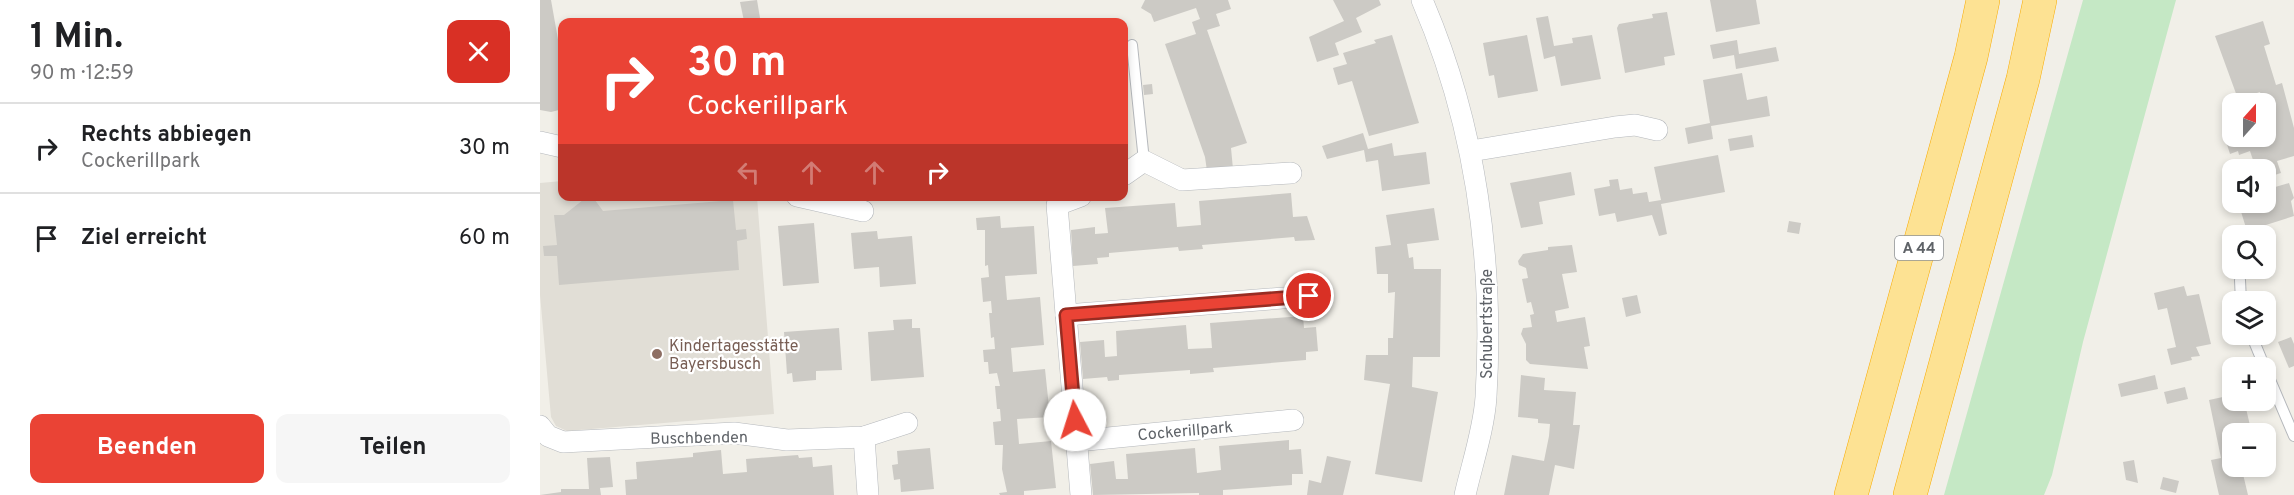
<!DOCTYPE html>
<html lang="de">
<head>
<meta charset="utf-8">
<style>
  :root { --surface:#fff; --page:#f6f6f6; --text:#202124; --muted:#757577; --line:#e0e0e0; --accent:#ea4335 }
  body { margin:0; font-family:Overpass,sans-serif; background:var(--page); color:var(--text); height:100vh; display:flex; flex-direction:column; font-size:22px; white-space:nowrap }
  * { box-sizing:border-box; margin:0 }
  p { font-size:20px; color:var(--muted) }
  .icon { flex:none; width:33px; height:33px; fill:none; stroke:currentColor; stroke-width:2; stroke-linecap:round; stroke-linejoin:round }
  .map { position:relative; flex:1; overflow:hidden }
  .drawer { display:flex; flex-direction:column; background:var(--surface); width:540px }
  .drawer>* { flex:none }
  .banner { position:absolute; left:18px; top:18px; width:570px; height:183px; border-radius:12px; box-shadow:0 3px 9px #0003; background:#ea4335; color:#fff; overflow:hidden }
  .needle { width:39px; rotate:21deg }
  .fabs { position:absolute; left:1682px; top:93px; display:grid; gap:12px }
  .fabs a { display:grid; place-items:center; width:54px; height:54px; border-radius:12px; background:var(--surface); box-shadow:0 3px 9px #0003; font-size:30px }
  .pin { position:absolute; display:grid; place-items:center; width:51px; height:51px; color:#fff; margin:-26px; border:3px solid #fff; border-radius:50%; box-shadow:0 2px 6px #0007 }
  .me { position:absolute; width:66px; margin:-33px; rotate:355deg; stroke-linejoin:round; filter:drop-shadow(0 0 4px #0008) }
  .turn { display:flex; align-items:center; gap:21px; height:126px; padding:0 30px; font-size:27px }
  .turn .icon { width:78px; height:78px; stroke-width:2.5 }
  .turn b { display:block; font-size:42px; line-height:51px }
  .lanes { display:flex; align-items:center; height:57px; padding:0 30px; background:#0003; justify-content:center; gap:30px; direction:ltr }
  .lanes .off { opacity:.35 }
  .round { display:grid; place-items:center; flex:none; width:63px; height:63px; border-radius:12px; background:var(--page) }
  .overview { display:flex; align-items:center; justify-content:space-between; height:102px; padding:0 30px }
  h1 { font-size:36px; font-weight:700; line-height:45px }
  .action { display:flex; gap:12px; margin-top:auto; padding:12px 30px }
  .action a { flex:1; height:69px; border-radius:12px; background:var(--accent); color:#fff; font-size:24px; font-weight:700; line-height:69px; text-align:center }
  .action a+a { background:var(--page); color:var(--text) }
  ul { padding:0; list-style:none }
  li { display:flex; align-items:center; gap:18px; height:90px; padding:0 30px; border-top:2px solid var(--line) }
  li div { flex:1 }
  li b { display:block; font-size:22px }
  li em { font-style:normal }
  main { display:flex; flex:1; min-height:0 }
  .map>svg:first-child { display:block }
</style>
</head>
<body>
<main>
<section class="drawer">
<div class="overview"><div><h1>1 Min.</h1><p>90 m · 12:59</p></div><a class="round" style="background:#d93025;color:#fff"><svg class="icon" aria-label="close" viewBox="0 0 24 24"><path d="M6 6l12 12M18 6L6 18"/></svg></a></div>
<ul>
<li><svg class="icon" aria-label="right" viewBox="0 0 24 24"><path d="M7 20v-9h11M14 6l5 5-5 5"/></svg><div><b>Rechts abbiegen</b><p>Cockerillpark</p></div><em>30 m</em></li>
<li><svg class="icon" aria-label="arrive" viewBox="0 0 24 24"><path d="M6 21V4h12l-3 4 3 4H6"/></svg><div><b>Ziel erreicht</b></div><em>60 m</em></li>
</ul>
<div class="action"><a>Beenden</a><a>Teilen</a></div>
</section>
<div class="map">
<svg width="1754" height="495" viewBox="0 0 1754 495">
  <rect width="100%" height="100%" fill="#f1efe8"/>
  <path fill="#e1ded6" d="M22 181V196L217 197 234 414 27 431 16 426 11 417 0 295V183Z"/>
  <path fill="#c5e8c5" d="M1543 0H1636L1543 342 1512 475 1504 495H1404Z"/>
  <g fill="#cccac5">
    <path d="M0 0H11L22 62V114H20L19 110 11 112 0 110Z"/>
    <path d="M217 0 220 18 204 21 200 2Z"/>
    <path d="M605 0H688L691 9 676 14 680 26 667 30 707 143 691 148 693 169 667 171 665 157 625 44 656 34 652 22 660 19 656 8 614 22 611 14 601 8Z"/>
    <path d="M793 0H839L841 5 816 18 822 32 795 43 799 55 777 62 769 37 804 21Z"/>
    <path d="M1170 0H1216L1220 24 1176 32Z"/>
    <path d="M1127 12 1135 55 1124 57 1125 65 1085 73 1077 28 1079 24 1113 18 1112 14Z"/>
    <path d="M1008 16 1014 46 1033 43 1032 38 1052 35 1061 79 1021 86 1015 56 1004 59 996 18Z"/>
    <path d="M1723 21 1730 44 1724 46 1736 85 1742 83 1754 128V156L1737 161 1741 173 1725 178V170H1707L1715 166 1710 151 1699 155 1698 151 1690 154 1685 138 1725 136V125L1730 124 1720 92 1698 99 1675 36Z"/>
    <path d="M852 35 879 123 829 136 812 81 798 85 793 68 807 64 803 53 836 43 834 40Z"/>
    <path d="M987 35 998 91 958 98 954 75 949 76 943 43Z"/>
    <path d="M1197 40 1199 54 1236 47 1239 61 1196 69 1194 55 1173 59 1170 45Z"/>
    <path d="M1202 73 1207 100 1227 96 1230 116 1171 126 1173 139 1148 144 1145 128 1170 123 1163 80Z"/>
    <path d="M612 84 613 94 604 95 603 85Z"/>
    <path d="M823 133 828 149 852 143 854 156 886 152 890 184 842 191 838 160 826 162 824 150 787 159 782 146Z"/>
    <path d="M1212 135 1214 147 1190 151 1188 139Z"/>
    <path d="M1178 155 1185 192 1121 204 1127 234 1119 236 1112 215 1077 222 1075 213 1059 216 1054 189 1070 186 1069 180 1078 179 1080 190 1092 188 1093 194 1107 192 1109 202 1121 200 1114 167Z"/>
    <path d="M1031 172 1035 195 999 202 1003 224 981 228 970 183Z"/>
    <path d="M1749 183 1754 198 1751 201 1754 216 1707 231 1698 202H1725V190Z"/>
    <path d="M1692 189V202L1689 203 1686 190Z"/>
    <path d="M751 193 753 217 767 216 775 240 755 241 754 237 662 245 663 249 639 251 638 247 569 253V257L557 258 558 264 533 266 531 230 555 227V234L568 233 565 208 635 203 637 227 661 225 659 201Z"/>
    <path d="M48 196H52L63 211 193 200 196 230 206 229 207 239 197 241 199 270 19 285 17 256H4L3 246 17 245 14 215H24Z"/>
    <path d="M894 208 899 240 867 244 869 258 873 257 874 269H901L900 357H873L872 387 898 392 882 482 835 474 850 384 824 380 826 355H848V338H853L855 292 848 293V274H837L835 247 851 245 846 215Z"/>
    <path d="M460 216 461 228 494 226 497 274 465 276 467 300 500 297 504 345 471 348 473 372 505 369 510 417 477 419 479 444 511 441 516 488 484 491V495H460L459 493 467 492 462 469 463 445H455L453 422 461 421 460 409H457L455 386H460L457 373 449 374 448 362H444L443 350 455 349 454 337 451 338 449 313H452L451 301 443 302 441 278 449 277 448 265 445 266V230H437L436 218Z"/>
    <path d="M1249 221 1261 223 1259 234 1247 232Z"/>
    <path d="M274 223 279 283 243 286 238 226Z"/>
    <path d="M337 231 338 239 372 236 376 284 340 287 339 267 314 269 311 233Z"/>
    <path d="M1032 245 1037 272 1022 274 1029 308 1015 311 1017 322 1045 317 1050 346 1044 347 1048 369 990 364 986 360V344L981 334 983 328 992 327 990 315 994 314 991 302 987 303 982 279 988 278 986 268 979 265 978 261 983 254 1008 250V247Z"/>
    <path d="M1644 286 1647 296 1659 294 1671 344 1656 347 1660 356 1651 357 1652 360 1631 365 1627 349 1636 347 1627 308 1618 310 1614 293Z"/>
    <path d="M1097 295 1101 313 1086 317 1082 298Z"/>
    <path d="M763 316 764 328 776 327 778 351 766 352V360L673 368 674 372 650 374V370L579 375V380L568 381 567 377 543 379 540 342 564 340 565 357 577 356 576 331 646 325 648 349 672 348 670 323Z"/>
    <path d="M372 319V328H380L384 377 331 381 328 332 354 330 353 320Z"/>
    <path d="M299 328 302 370 276 371V380L253 382 252 373 247 374 244 332Z"/>
    <path d="M1751 337 1754 344V366L1749 368 1738 342Z"/>
    <path d="M981 375 1005 378 1004 390 1036 392 1033 425H1040L1034 469 1015 465 1009 495H964L972 455 1004 461 1009 436 1010 424 998 423V419L978 417Z"/>
    <path d="M1615 375 1618 389 1581 397 1578 384Z"/>
    <path d="M1645 387 1648 399 1627 404 1624 392Z"/>
    <path d="M1692 395V400H1704L1712 434H1692V466H1713L1702 470 1708 495H1679L1671 460 1681 458 1669 400Z"/>
    <path d="M749 440V450L761 449 763 474H752V485L683 490V495H659V493L553 495 550 464 574 461 576 479H588L586 454 655 448 657 473 681 470 679 446Z"/>
    <path d="M390 448 394 489 361 492 360 479 354 480 352 465 358 464 357 451Z"/>
    <path d="M181 450 183 474 207 472 206 459 258 455 259 458 272 457 273 467 292 465 294 495H86L85 480 97 479 96 462 153 457V453Z"/>
    <path d="M787 456 811 461 803 495H767L769 480 781 483Z"/>
    <path d="M70 457 73 487 60 488 61 495H0L21 492V489H49L47 458Z"/>
    <path d="M1594 460 1598 483 1586 480 1583 462Z"/>
    <path d="M1623 477 1639 481 1636 493 1620 489Z"/>
  </g>
  <g fill="none" stroke-linecap="round" stroke-linejoin="round">
    <g stroke="#b5b8bc" stroke-width="12">
      <g id="service">
        <path d="M592 45 604 161"/>
        <path d="M1700 280 1701 302"/>
        <path d="M1711 334 1725 368"/>
        <path d="M1725 368 1754 436"/>
      </g>
    </g>
    <g stroke="#b5b8bc" stroke-width="22">
      <g id="minor">
        <path d="M882 0C936 125 954 262 946 397 944 429 932 464 925 495"/>
        <path d="M0 142 22 147"/>
        <path d="M931 151 1075 127 1095 125 1117 130"/>
        <path d="M584 175 604 161 642 180 751 173"/>
        <path d="M257 196 323 211"/>
        <path d="M526 315 769 296"/>
        <path d="M0 426 8 436 23 442 194 433 247 440 324 437 367 423"/>
        <path d="M324 437 328 495"/>
        <path d="M537 441 753 420"/>
        <path d="M541 495 517 205 541 196"/>
      </g>
    </g>
    <g stroke="#f9ab00" stroke-width="34">
      <g id="motorway">
        <path d="M1311 495 1431 57 1443 0"/>
        <path d="M1370 495 1483 79 1500 0"/>
      </g>
    </g>
    <use href="#service" stroke="#fff" stroke-width="10"/>
    <use href="#minor" stroke="#fff" stroke-width="21"/>
    <use href="#motorway" stroke="#fde293" stroke-width="33"/>
  </g>
  <g fill="none" stroke-linecap="round" stroke-linejoin="round">
    <g stroke="#982c22" stroke-width="15">
      <path id="route" d="M535 420 526 315 769 296"/>
    </g>
    <use href="#route" stroke="#ea4335" stroke-width="10"/>
  </g>
  <circle fill="#8d6e63" stroke="#fff" stroke-width="2" cx="117" cy="354" r="6"/>
  <g text-anchor="middle" stroke-width="4.5" stroke-linejoin="round" paint-order="stroke">
    <rect fill="#fff" stroke="#8f9295" stroke-width="1.5" x="1355" y="236" width="48" height="24" rx="4.5"/>
    <g font-size="15" font-weight="bold" fill="#5f6368">
      <text x="1379" y="253">A 44</text>
    </g>
    <g font-size="16" fill="#5f6368" stroke="#fff">
      <text transform="translate(946 324) rotate(-90)" y="6">Schubertstraße</text>
      <text transform="translate(645 430) rotate(-5)" y="6">Cockerillpark</text>
      <text transform="translate(159 437) rotate(-1)" y="6">Buschbenden</text>
    </g>
    <g font-size="16" fill="#785e54" stroke="#fff" text-anchor="start">
      <text x="129" y="351">Kindertagesstätte<tspan x="129" dy="18">Bayersbusch</tspan></text>
    </g>
  </g>
</svg>
<div class="fabs">
<a><svg class="needle" viewBox="-14 -14 28 28"><path d="M0-13l5 13h-10z" fill="#e53935"/><path d="M0 13l5-13h-10z" fill="#757577"/></svg></a>
<a><svg class="icon" aria-label="sound" viewBox="0 0 24 24"><path d="M4 9h4l5-4v14l-5-4H4zM17 9q2 3 0 6"/></svg></a>
<a><svg class="icon" aria-label="search" viewBox="0 0 24 24"><circle cx="10" cy="10" r="6"/><path d="M15 15l6 6"/></svg></a>
<a><svg class="icon" aria-label="layers" viewBox="0 0 24 24"><path d="M12 4l9 5-9 5-9-5zM3 14l9 5 9-5"/></svg></a>
<a>+</a>
<a>−</a>
</div>
<div class="pin" style="left:769px;top:296px;background:#d93025"><svg class="icon" aria-label="arrive" viewBox="0 0 24 24"><path d="M6 21V4h12l-3 4 3 4H6"/></svg></div>
<svg class="me" style="left:535px;top:420px" viewBox="-20 -20 40 40"><circle r="19" fill="#fff"/><path d="M0-13L10 11 0 6-10 11z" fill="#ea4335"/></svg>
<div class="banner">
<div class="turn"><svg class="icon" aria-label="right" viewBox="0 0 24 24"><path d="M7 20v-9h11M14 6l5 5-5 5"/></svg><div><b>30 m</b>Cockerillpark</div></div>
<div class="lanes"><svg class="icon off" aria-label="left" viewBox="0 0 24 24"><path d="M17 20v-9H6M10 6l-5 5 5 5"/></svg><svg class="icon off" aria-label="ahead" viewBox="0 0 24 24"><path d="M12 20V5M6 11l6-6 6 6"/></svg><svg class="icon off" aria-label="ahead" viewBox="0 0 24 24"><path d="M12 20V5M6 11l6-6 6 6"/></svg><svg class="icon" aria-label="right" viewBox="0 0 24 24"><path d="M7 20v-9h11M14 6l5 5-5 5"/></svg></div>
</div>
</div>
</main>
</body>
</html>
